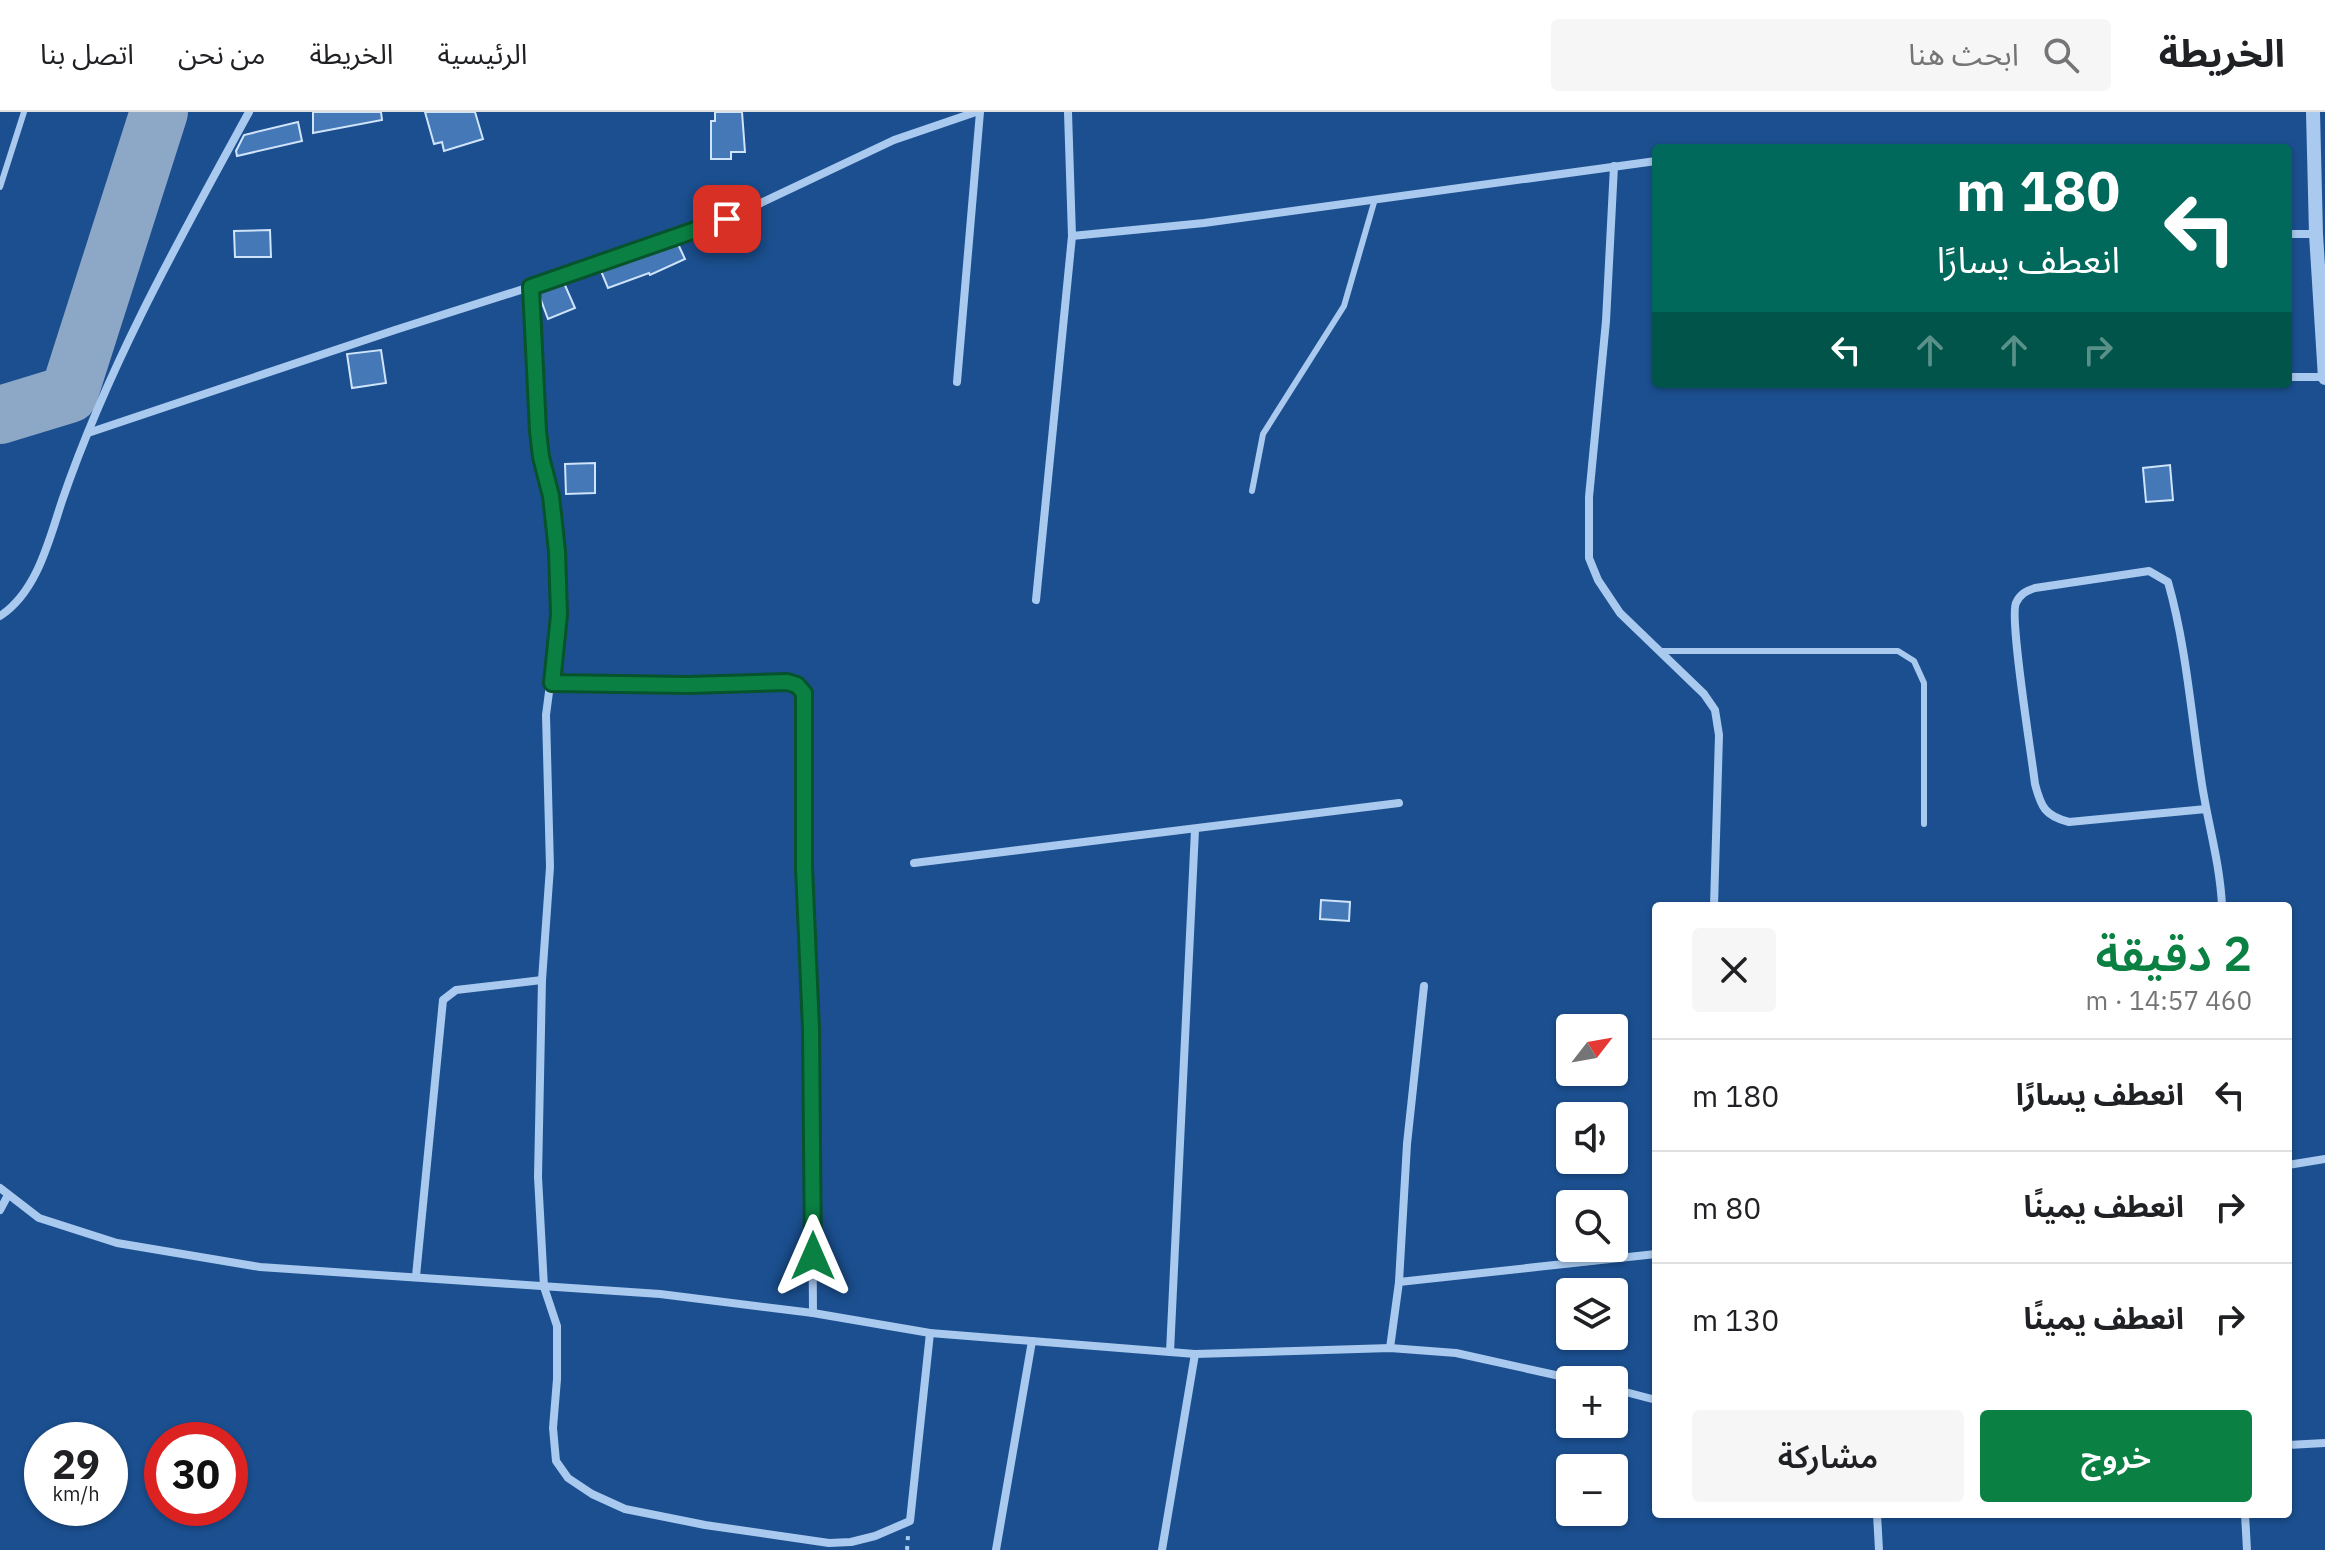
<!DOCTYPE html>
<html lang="ar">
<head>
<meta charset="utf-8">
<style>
  :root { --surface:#fff; --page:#f6f6f6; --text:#202124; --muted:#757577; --line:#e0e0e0; --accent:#0b8043 }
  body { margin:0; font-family:"IBM Plex Sans","Noto Sans Arabic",sans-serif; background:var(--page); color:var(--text); direction:rtl; height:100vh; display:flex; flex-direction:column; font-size:30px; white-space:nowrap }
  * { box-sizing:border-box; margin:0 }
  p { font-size:26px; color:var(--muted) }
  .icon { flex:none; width:44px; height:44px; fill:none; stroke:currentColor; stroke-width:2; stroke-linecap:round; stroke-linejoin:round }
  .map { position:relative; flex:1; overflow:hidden; direction:ltr }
  .sheet { position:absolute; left:1652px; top:790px; width:640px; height:616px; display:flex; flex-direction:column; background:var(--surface); border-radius:8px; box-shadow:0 2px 6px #0004; direction:rtl }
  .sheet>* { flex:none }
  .hud { position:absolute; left:1652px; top:32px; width:640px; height:244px; border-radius:8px; box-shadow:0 2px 6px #0004; direction:rtl; background:#00695c; color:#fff; overflow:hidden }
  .needle { width:52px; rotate:59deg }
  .buttons { position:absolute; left:1556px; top:902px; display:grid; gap:16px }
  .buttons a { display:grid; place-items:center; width:72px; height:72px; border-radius:8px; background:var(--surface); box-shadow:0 2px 6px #0004; font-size:40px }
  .speed { position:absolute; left:24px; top:1310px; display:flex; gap:16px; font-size:40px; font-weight:700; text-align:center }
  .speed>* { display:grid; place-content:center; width:104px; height:104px; border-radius:50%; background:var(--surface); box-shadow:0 2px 6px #0004; line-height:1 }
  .speed small { font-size:20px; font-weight:400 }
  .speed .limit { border:12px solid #d22; background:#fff; color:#111 }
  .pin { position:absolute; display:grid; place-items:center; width:68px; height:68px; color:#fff; margin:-34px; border-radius:16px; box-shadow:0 4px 12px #0006 }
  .me { position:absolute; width:88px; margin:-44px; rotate:0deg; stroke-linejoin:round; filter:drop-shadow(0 0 6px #0008) }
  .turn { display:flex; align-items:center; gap:28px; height:168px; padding:0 40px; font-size:36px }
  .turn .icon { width:104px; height:104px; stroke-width:2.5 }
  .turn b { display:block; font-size:56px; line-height:68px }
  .lanes { display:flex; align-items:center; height:76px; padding:0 40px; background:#0003; justify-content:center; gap:40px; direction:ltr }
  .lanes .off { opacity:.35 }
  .round { display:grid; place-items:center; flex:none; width:84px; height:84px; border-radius:8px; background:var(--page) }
  .overview { display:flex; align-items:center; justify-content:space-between; height:136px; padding:0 40px }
  h1 { font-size:48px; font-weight:600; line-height:60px; color:var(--accent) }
  .primary-button { display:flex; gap:16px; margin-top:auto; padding:16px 40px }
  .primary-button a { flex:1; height:92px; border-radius:8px; background:var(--accent); color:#fff; font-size:32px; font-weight:600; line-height:92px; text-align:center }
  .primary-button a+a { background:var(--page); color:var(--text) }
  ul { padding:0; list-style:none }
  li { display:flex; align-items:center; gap:24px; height:112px; padding:0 40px; border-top:2px solid var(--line) }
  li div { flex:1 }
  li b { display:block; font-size:30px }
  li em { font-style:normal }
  header { display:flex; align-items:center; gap:48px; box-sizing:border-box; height:112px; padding:0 40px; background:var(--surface); border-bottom:2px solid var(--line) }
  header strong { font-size:38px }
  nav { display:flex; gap:44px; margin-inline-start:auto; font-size:28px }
  .search { width:560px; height:72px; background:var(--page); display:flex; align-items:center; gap:20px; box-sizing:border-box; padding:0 28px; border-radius:8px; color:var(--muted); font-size:30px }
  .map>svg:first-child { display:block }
</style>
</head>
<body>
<header>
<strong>الخريطة</strong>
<div class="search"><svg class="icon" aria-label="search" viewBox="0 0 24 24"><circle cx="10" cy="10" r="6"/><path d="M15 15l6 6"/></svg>ابحث هنا</div>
<nav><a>الرئيسية</a><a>الخريطة</a><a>من نحن</a><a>اتصل بنا</a></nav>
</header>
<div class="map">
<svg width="2325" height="1438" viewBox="0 0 2325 1438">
  <rect width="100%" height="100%" fill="#1b4f8f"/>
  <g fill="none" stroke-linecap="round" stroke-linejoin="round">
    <path stroke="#8da7c7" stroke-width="58" d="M0 303 69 282 159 0"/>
  </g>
  <g fill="#4478b7" stroke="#cfe3fa" stroke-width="2">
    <path d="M313 0H381L382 8 313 21Z"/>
    <path d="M425 0H475L483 27 444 39 442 30 434 32Z"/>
    <path d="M715 0H742L745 40H731V47H711V9H715Z"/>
    <path d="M298 10 302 29 237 44 236 39 244 23Z"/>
    <path d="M270 118 271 145H235L234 119Z"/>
    <path d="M678 132 685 147 650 163 649 161 608 176 601 159Z"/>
    <path d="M564 171 575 196 548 207 538 180Z"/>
    <path d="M381 238 386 271 352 276 347 242Z"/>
    <path d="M595 351V381L566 382 565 352Z"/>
    <path d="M2170 353 2173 388 2146 390 2143 356Z"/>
    <path d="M1321 788 1350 790 1349 809 1320 807Z"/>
  </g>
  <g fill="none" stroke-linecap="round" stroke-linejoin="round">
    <path stroke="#a9c9ee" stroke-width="4" stroke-dasharray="4 6" stroke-linecap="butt" d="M907 1438 908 1424"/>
    <g stroke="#a9c9ee" stroke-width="6">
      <path d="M0 75 24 0"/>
      <path d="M1252 379 1263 322 1344 194 1375 87"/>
      <path d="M1660 539H1898L1914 549 1924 571V712"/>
    </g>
    <g stroke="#a9c9ee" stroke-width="8">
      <path d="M1068 0 1072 124 1204 111 1656 49"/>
      <path d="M1809 36H1828"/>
      <path d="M1614 54 1606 209 1589 385V446L1598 468 1620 501 1704 582 1715 598 1719 623 1714 794"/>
      <path d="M2288 122H2316"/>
      <path d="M531 175 538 319 551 384 557 439 559 503 546 603 550 755 542 868 538 1065 544 1175 557 1214V1267L553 1316 556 1349 568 1366 592 1382 625 1397 705 1413 829 1431 851 1430 875 1424 910 1409 930 1221"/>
      <path d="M2288 265H2325"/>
      <path d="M957 270 980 0"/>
      <path d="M88 321 395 218 605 151 727 107 894 28 976 0"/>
      <path d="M1036 488 1072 124"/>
      <path d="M0 504C37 480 49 428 62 389 109 252 180 126 249 0"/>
      <path d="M552 571 688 573 787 570 797 573 804 581V755L811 917 813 1201"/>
      <path d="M2206 697 2069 710C2045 704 2041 695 2035 672 2032 646 2009 505 2016 491 2020 482 2026 479 2035 476L2149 459 2168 470C2186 533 2191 601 2201 666 2207 709 2220 750 2222 794"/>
      <path d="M914 751 1399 691"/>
      <path d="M2288 1053 2325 1047"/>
      <path d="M0 1076 39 1106 117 1131 260 1155 660 1182 813 1201 930 1221 1195 1242 1390 1236 1456 1241 1578 1268"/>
      <path d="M0 1098 8 1083"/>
      <path d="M416 1164 443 888 456 878 542 868"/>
      <path d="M1399 1170 1407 1032 1424 874"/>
      <path d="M1390 1236 1399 1170 1656 1142"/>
      <path d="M1170 1240 1195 718"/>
      <path d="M1614 1277 1656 1288"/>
      <path d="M2288 1333 2325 1331"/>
      <path d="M1877 1402 1879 1438"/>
      <path d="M2245 1402 2247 1438"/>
      <path d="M996 1438 1032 1229"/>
      <path d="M1162 1438 1195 1242"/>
    </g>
    <path stroke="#a9c9ee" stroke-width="14" d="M2313 0 2316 122 2325 266"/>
  </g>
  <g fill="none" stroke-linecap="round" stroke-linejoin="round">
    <g stroke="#07532c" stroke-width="20">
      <path id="route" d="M727 107 531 175 538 319 541 345 551 384 557 439 559 503 552 571 688 573 787 570 797 573 804 581V755L811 917 813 1144"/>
    </g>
    <use href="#route" stroke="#0b8043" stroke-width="14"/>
  </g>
</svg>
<div class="buttons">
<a><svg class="needle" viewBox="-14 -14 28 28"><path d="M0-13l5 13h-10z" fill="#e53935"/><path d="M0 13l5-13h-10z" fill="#757577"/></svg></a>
<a><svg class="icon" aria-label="sound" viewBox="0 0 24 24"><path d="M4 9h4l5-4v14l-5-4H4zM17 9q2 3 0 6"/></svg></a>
<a><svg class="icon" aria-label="search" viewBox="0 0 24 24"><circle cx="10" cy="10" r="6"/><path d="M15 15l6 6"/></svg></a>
<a><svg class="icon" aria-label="layers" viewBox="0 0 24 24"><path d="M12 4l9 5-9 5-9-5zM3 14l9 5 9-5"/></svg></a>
<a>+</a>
<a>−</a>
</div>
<div class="speed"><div>29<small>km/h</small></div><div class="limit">30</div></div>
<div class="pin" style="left:727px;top:107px;background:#d93025"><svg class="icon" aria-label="arrive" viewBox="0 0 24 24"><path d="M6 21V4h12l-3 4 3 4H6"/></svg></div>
<svg class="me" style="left:813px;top:1144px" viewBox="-20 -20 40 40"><path d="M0-17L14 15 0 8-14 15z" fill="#0b8043" stroke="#fff" stroke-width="4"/></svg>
<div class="hud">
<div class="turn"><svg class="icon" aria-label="left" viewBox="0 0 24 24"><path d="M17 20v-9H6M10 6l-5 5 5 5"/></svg><div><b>180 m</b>انعطف يسارًا</div></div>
<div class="lanes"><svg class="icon" aria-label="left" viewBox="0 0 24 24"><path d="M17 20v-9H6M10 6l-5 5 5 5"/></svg><svg class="icon off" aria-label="ahead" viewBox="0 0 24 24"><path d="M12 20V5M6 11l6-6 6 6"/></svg><svg class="icon off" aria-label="ahead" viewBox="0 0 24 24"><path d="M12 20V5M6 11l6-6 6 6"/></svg><svg class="icon off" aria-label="right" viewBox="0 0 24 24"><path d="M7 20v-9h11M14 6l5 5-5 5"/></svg></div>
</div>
<section class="sheet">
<div class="overview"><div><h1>2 دقيقة</h1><p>460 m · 14:57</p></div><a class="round"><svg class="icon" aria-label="close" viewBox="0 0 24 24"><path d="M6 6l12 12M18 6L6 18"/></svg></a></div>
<ul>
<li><svg class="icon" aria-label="left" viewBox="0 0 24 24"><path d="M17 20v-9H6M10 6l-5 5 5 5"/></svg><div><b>انعطف يسارًا</b></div><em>180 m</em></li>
<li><svg class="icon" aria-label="right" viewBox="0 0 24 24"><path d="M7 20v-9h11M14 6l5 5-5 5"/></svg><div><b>انعطف يمينًا</b></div><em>80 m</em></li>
<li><svg class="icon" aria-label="right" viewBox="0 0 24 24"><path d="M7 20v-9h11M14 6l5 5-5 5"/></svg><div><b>انعطف يمينًا</b></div><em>130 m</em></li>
</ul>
<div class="primary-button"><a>خروج</a><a>مشاركة</a></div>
</section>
</div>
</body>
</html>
